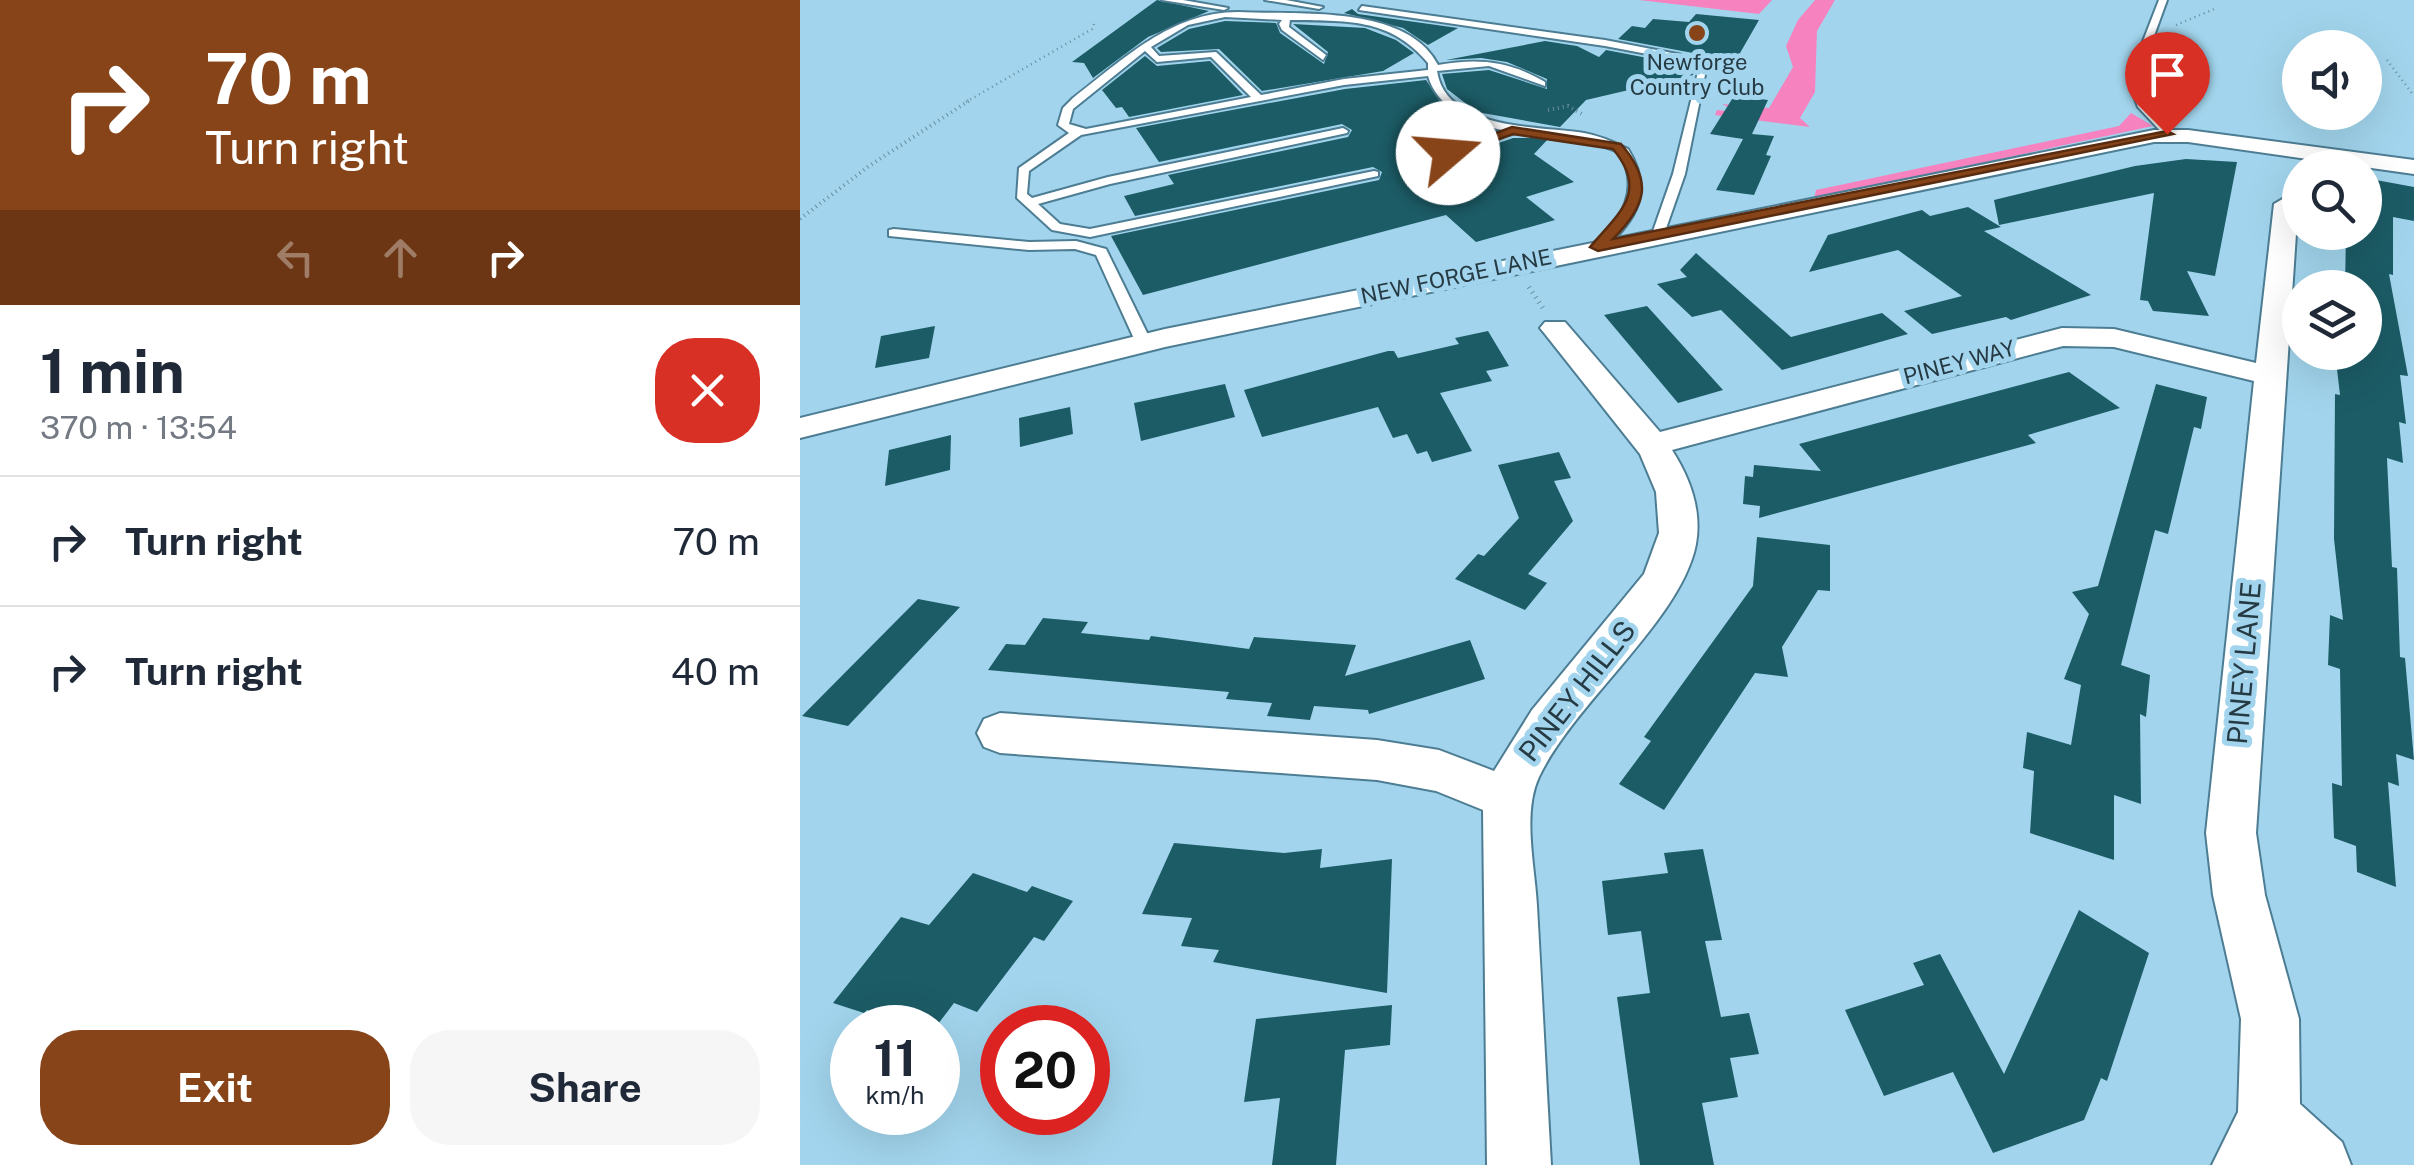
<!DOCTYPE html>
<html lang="en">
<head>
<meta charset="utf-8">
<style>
  :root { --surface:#fff; --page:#f6f6f7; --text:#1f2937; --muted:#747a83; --line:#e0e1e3; --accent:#884419 }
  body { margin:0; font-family:"Public Sans",sans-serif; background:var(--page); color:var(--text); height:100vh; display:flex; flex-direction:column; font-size:38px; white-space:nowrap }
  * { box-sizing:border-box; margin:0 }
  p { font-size:32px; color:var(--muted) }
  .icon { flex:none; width:55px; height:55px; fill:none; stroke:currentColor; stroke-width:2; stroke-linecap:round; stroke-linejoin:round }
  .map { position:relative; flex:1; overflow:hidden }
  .drawer { display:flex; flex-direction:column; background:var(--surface); width:800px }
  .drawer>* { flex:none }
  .top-card { background:#884419; color:#fff; overflow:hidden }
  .tools { position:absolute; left:1482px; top:30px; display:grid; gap:20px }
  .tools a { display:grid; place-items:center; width:100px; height:100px; border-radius:50%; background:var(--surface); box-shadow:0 10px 40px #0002; font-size:50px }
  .speed { position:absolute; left:30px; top:1005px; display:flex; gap:20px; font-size:50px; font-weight:700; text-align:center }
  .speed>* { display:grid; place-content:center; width:130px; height:130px; border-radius:50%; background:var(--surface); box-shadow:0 10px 40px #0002; line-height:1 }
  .speed small { font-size:25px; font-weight:400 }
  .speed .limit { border:15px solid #d22; background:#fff; color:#111 }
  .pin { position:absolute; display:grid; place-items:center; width:85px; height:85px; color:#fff; margin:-102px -42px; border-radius:50% 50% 50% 0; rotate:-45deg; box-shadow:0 0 10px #0007 }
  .pin .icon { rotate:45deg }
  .me { position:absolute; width:110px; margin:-55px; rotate:72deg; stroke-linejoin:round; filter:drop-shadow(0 0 8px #0008) }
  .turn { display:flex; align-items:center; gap:35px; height:210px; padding:0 40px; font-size:45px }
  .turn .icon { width:130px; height:130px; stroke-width:2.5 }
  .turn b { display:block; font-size:70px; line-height:85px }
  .lanes { display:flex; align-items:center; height:95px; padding:0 40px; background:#0003; justify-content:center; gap:50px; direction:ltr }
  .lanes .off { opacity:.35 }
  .round { display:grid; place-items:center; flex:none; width:105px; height:105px; border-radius:40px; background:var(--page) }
  .head { display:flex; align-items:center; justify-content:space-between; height:170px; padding:0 40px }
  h1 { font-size:60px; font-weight:700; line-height:75px }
  .primary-button { display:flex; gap:20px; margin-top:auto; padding:20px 40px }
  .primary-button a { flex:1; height:115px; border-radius:40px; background:var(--accent); color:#fff; font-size:40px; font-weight:700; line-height:115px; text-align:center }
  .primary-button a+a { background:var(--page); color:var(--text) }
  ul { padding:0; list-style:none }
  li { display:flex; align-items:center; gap:30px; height:130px; padding:0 40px; border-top:2px solid var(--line) }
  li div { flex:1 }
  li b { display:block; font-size:38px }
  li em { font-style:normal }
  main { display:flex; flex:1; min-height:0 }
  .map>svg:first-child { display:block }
</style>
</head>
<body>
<main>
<section class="drawer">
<div class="top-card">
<div class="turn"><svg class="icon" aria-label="right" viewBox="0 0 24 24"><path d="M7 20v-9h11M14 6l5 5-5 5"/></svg><div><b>70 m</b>Turn right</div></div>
<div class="lanes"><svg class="icon off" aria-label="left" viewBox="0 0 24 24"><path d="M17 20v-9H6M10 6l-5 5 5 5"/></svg><svg class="icon off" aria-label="ahead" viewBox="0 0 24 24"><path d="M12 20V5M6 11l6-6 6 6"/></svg><svg class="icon" aria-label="right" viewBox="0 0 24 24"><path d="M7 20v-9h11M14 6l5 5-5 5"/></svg></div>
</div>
<div class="head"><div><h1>1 min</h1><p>370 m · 13:54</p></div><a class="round" style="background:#d93025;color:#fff"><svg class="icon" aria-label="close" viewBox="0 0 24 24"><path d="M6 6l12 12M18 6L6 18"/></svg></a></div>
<ul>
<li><svg class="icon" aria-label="right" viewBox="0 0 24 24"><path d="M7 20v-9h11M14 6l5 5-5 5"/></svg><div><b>Turn right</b></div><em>70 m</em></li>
<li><svg class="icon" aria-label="right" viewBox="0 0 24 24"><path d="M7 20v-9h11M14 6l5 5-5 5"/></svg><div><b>Turn right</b></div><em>40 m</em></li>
</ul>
<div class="primary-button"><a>Exit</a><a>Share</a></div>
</section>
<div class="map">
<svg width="1614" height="1165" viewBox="0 0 1614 1165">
  <rect width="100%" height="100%" fill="#a2d5ed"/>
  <g fill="#f683bf">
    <path d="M839 0H972L959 14Z"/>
    <path d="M1015 0H1035L1017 31 1015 92 1000 118 1010 127 915 115 917 110 926 111 928 107 922 104 969 108 993 67 986 46 998 20Z"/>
    <path d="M1331 113 1353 126 1014 199 1016 190 1319 126Z"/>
  </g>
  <g fill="#1c5c66">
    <path d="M357 0 409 11 348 37 293 78 284 63 272 62Z"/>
    <path d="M552 9 558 14 658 28 628 45 603 28 544 13Z"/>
    <path d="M896 14 959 20 932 67 909 72V56L818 39 832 26 845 28 853 19 889 22Z"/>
    <path d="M425 21 476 23 480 33 524 64 528 52 493 24 565 28 596 40 614 53 583 71 462 91 419 49 361 52 357 48 389 29Z"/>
    <path d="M745 41 777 46 799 57 806 50 895 67 893 75 786 100 760 127 677 112 647 89 642 74 689 70 747 89V79L707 62 681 58 646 60Z"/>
    <path d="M345 56 357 66 410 61 443 95 329 117 322 107 316 108 302 90Z"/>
    <path d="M626 80 645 109 690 131 620 153 618 164 645 162 713 138H749L734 154 774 182 726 197 755 220 676 242 646 215 343 295 311 236 579 180 582 172 573 167 335 216 324 196 374 184 368 175 548 137 552 130 542 124 359 162 336 128 545 89Z"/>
    <path d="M934 96 968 100 952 134 974 136 966 155 971 156 954 195 916 190 943 139 910 134Z"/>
    <path d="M1386 159 1437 162 1415 276 1387 271 1409 316 1353 311 1348 301 1340 300 1354 193 1199 225 1194 200 1335 166Z"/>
    <path d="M1565 178 1614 187V221L1593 217V275L1589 274 1608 376 1600 375 1606 424 1599 422 1603 463 1587 458 1592 567 1597 568 1600 657 1605 658 1614 760 1596 754 1599 786 1588 782 1596 887 1557 872 1556 846 1534 838 1532 783 1542 786 1540 669 1528 665 1530 615 1543 620 1534 539 1535 394 1540 395 1535 352H1565V288H1545L1546 232H1565Z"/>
    <path d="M1168 207 1201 227 1184 231 1291 295 1211 320 1206 317 1132 334 1104 311 1162 296 1098 250 1009 272 1028 235 1122 210 1130 216Z"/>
    <path d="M896 253 991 337 1082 313 1108 334 982 370 921 310 892 317 857 284 887 277 880 270Z"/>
    <path d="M847 306 923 390 878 403 804 315Z"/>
    <path d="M135 326 129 358 75 368 81 336Z"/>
    <path d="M688 331 709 366 686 371 692 381 640 393 672 451 632 462 627 451 617 454 607 434 593 438 578 407 462 437 444 390 588 351H594L598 358 659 344 655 338Z"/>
    <path d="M1269 372 1320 408 1228 435 1236 443 959 518 960 506 943 504 945 476 953 477 954 465 1021 471 999 444Z"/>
    <path d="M425 384 435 417 341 441 334 403Z"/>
    <path d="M1356 384 1407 397 1401 429 1394 427 1368 534 1355 530 1321 665 1350 675 1346 717 1340 714 1341 804 1314 795V860L1230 833 1234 771 1223 768 1227 732 1271 745 1281 685 1264 679 1289 614 1272 592 1298 586Z"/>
    <path d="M270 407 273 434 220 447 219 418Z"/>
    <path d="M151 435 150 470 85 486 89 450Z"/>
    <path d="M759 452 771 478 754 481 773 521 728 574 747 583 725 610 655 579 678 554 684 556 719 518 698 465Z"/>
    <path d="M957 537 1030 545V591L1018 590 982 647 988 677 955 673 864 810 819 784 851 741 844 737 953 586Z"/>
    <path d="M118 599 160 607 48 726 2 716Z"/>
    <path d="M243 618 288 622 281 633 349 640 351 636 449 649 454 637 556 645 545 676 670 640 685 679 569 714 568 710 514 706 510 720 467 716 472 703 426 699 429 692 188 670 206 644 225 645Z"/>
    <path d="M374 843 484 853 522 849 520 868 592 859 587 993 413 962 419 950 381 946 392 918 342 914Z"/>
    <path d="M903 849 922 940 905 941 921 1017 949 1013 959 1054 930 1058 938 1097 902 1103 914 1165H840L817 997 850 993 841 931 808 935 802 881 868 873 864 853Z"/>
    <path d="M173 873 227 892 232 886 273 901 244 941 234 937 177 1012 154 1003 135 1028H110L67 1010 64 1013 33 1003 101 917 129 925Z"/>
    <path d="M1279 910 1349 953 1307 1081 1301 1078 1284 1120 1193 1153 1153 1072 1084 1096 1045 1010 1124 985 1113 963 1140 954 1204 1074Z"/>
    <path d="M592 1005 590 1045 545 1050 536 1165H472L480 1098 444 1102 456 1019Z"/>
  </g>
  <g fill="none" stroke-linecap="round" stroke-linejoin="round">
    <g stroke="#4d7d93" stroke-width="4">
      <g id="service">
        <path d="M362 0H383L428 8 424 10Z"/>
        <path d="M465 0H486L523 7 519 9Z"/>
        <path d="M1359 0H1367L1338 80 1348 106 1372 135 1367 138 1338 107 1328 80Z"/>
        <path d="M562 6 805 40 908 60 885 174 863 237 852 234 873 174 900 64 805 46 559 10Z"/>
        <path d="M438 12C498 15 607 4 638 65 679 58 709 61 745 82V86L689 66 637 71C646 131 740 126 784 133 800 136 814 142 828 149 854 191 837 220 803 250H793V244C823 219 840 190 820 153 797 142 736 128 712 134 681 141 653 162 621 161V157L668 145 702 130C672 124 637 108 628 76L544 85 281 135 229 171 227 194 232 198 308 177 543 128 548 131 547 133 310 184 238 204 260 224 290 229 574 171 578 172V176L290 237 252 230 217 198 219 168 269 133 258 125 263 108 273 98C324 59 371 12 438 12ZM425 17 482 20 479 24 482 30 523 60 526 55 489 27 490 20C545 21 590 17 628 63V70L544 79 461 95 416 52 359 56 351 47 388 25ZM345 51 357 62 411 57 451 97 286 129 269 124 273 109Z"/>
        <path d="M94 229 229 242 276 241 306 249 352 343 344 348 336 343 296 255 275 249 229 250 89 236V230Z"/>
      </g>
    </g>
    <g stroke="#4d7d93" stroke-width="4">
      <g id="minor">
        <path d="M1354 130H1388L1614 160V174L1388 142H1354L365 347 0 438V418L365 329Z"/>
        <path d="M1486 197 1498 204 1456 833 1465 895 1499 1019 1500 1104 1542 1142 1551 1165H1412L1438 1112 1441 1019 1413 895 1406 833 1454 381 1314 347 1263 346 872 450C890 478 902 510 896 544 882 619 774 703 739 777 722 813 735 867 737 906 742 992 746 1079 751 1165H687L683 810 636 791 577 780 200 753 184 747 177 733 184 719 200 713 577 740 639 750 694 771 732 710 844 574 859 533 856 492 840 454 745 334 740 328 745 322H765L860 432 1262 328 1314 329 1456 363 1474 204Z"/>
      </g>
    </g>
    <g stroke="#698e9f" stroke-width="2.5" stroke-dasharray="1 4" stroke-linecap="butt">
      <path d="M1376 25 1417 8"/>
      <path d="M1587 60 1614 96"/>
      <path d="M166 102 292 29 294 24"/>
    </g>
    <g stroke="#698e9f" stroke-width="4" stroke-dasharray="1 4" stroke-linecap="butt">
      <path d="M748 110 768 106 782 114"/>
      <path d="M0 219 69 166 170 100"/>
    </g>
    <path stroke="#698e9f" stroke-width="5" stroke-dasharray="1 5" stroke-linecap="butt" d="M729 287 744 310"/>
    <use href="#service" fill="#fff" fill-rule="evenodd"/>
    <use href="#minor" fill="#fff" fill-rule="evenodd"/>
  </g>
  <path fill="#884419" stroke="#582c10" stroke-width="2.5" d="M712 127 821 144C853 181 847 205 813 239L1367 131 1373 134 798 251 790 247C819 213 849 192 813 149L713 134 653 156 642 153Z"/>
  <circle fill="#884419" stroke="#a2d5ed" stroke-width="4" cx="897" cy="33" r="10"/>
  <g text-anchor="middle" stroke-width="10" stroke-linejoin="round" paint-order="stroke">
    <g font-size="22" fill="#263a44" stroke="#a2d5ed">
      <text x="897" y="70">Newforge<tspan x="897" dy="25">Country Club</tspan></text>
    </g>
    <g font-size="22" fill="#263a44" stroke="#a2d5ed">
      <text transform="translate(656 276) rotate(-12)" y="8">NEW FORGE LANE</text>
      <text transform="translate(1159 362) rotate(-15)" y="8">PINEY WAY</text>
    </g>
    <g font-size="28" fill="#263a44" stroke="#a2d5ed">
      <text transform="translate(1444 663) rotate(-85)" y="10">PINEY LANE</text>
      <text transform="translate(777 691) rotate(-52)" y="10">PINEY HILLS</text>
    </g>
  </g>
</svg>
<div class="tools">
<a><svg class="icon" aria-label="sound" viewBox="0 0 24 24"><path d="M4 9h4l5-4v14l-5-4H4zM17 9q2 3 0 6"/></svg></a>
<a><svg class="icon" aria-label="search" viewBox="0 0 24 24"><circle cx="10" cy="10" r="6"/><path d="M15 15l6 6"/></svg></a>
<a><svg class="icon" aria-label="layers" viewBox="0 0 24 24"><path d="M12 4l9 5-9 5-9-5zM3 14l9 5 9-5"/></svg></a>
</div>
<div class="speed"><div>11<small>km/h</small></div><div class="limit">20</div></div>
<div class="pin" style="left:1367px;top:134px;background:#d93025"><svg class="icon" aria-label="arrive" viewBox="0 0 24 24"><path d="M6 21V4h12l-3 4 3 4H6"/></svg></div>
<svg class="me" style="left:648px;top:153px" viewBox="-20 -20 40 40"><circle r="19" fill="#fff"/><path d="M0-13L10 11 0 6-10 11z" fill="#884419"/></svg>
</div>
</main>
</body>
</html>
